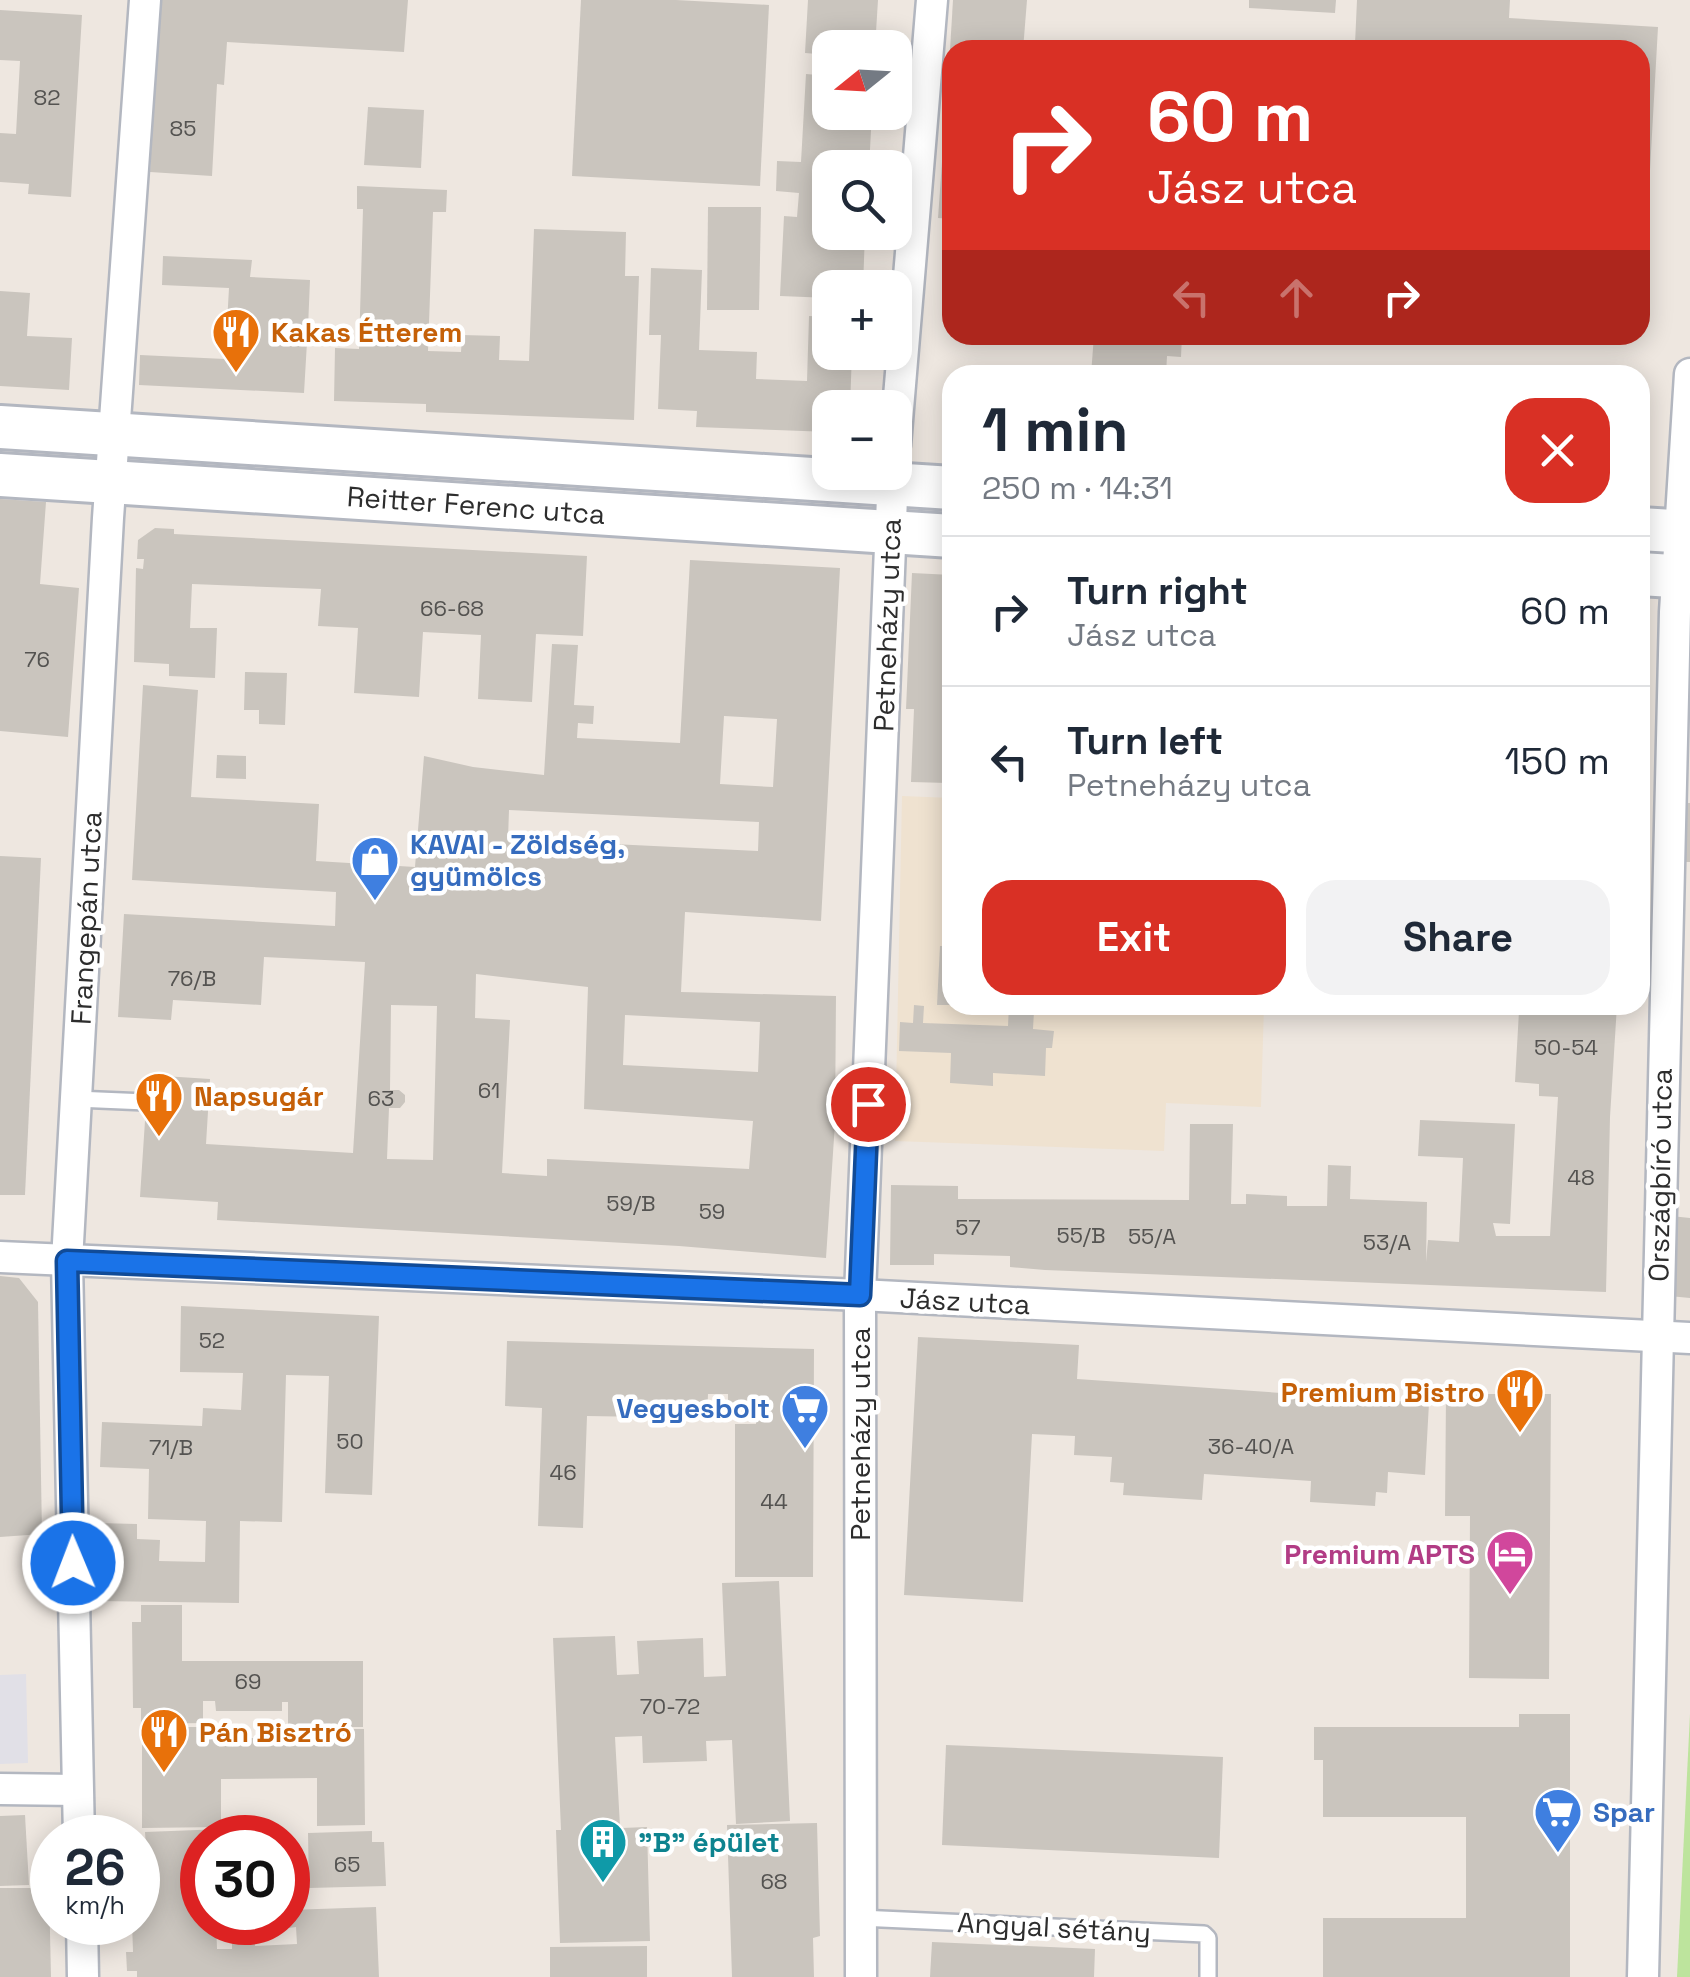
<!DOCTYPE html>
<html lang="en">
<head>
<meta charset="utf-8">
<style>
  :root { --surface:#fff; --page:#f2f2f3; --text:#1f2937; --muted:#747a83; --line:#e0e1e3; --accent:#d93025 }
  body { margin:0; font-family:"Space Grotesk",sans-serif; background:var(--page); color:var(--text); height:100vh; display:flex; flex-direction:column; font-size:38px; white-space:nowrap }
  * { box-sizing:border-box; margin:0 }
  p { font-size:32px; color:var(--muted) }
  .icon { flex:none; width:55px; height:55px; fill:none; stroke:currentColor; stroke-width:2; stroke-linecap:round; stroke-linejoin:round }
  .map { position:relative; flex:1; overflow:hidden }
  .side { position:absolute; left:942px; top:365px; width:708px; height:650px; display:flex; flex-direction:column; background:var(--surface); border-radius:30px; box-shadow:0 5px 25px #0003 }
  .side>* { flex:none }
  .hud { position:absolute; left:942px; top:40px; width:708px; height:305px; border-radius:30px; box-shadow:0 5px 25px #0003; background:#d93025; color:#fff; overflow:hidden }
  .needle { width:65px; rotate:252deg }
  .controls { position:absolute; left:812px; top:30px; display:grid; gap:20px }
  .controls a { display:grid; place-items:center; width:100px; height:100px; border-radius:20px; background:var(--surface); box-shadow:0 5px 25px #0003; font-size:50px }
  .speed { position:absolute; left:30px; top:1815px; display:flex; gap:20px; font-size:50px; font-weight:700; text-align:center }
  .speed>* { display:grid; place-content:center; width:130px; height:130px; border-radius:50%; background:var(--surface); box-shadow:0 5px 25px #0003; line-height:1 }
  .speed small { font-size:25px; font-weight:400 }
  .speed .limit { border:15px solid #d22; background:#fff; color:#111 }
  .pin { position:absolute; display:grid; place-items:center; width:85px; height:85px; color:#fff; margin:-42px; border:5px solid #fff; border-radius:50%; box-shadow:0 2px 10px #0007 }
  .me { position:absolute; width:110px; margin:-55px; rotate:359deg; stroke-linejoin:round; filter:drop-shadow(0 0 8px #0008) }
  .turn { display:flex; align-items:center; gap:35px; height:210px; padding:0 40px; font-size:45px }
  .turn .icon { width:130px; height:130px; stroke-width:2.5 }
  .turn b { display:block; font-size:70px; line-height:85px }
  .lanes { display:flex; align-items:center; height:95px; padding:0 40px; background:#0003; justify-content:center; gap:50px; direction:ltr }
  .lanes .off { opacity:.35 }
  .round { display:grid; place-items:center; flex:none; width:105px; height:105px; border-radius:30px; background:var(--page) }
  .head { display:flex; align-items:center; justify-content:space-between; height:170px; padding:0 40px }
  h1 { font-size:60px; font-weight:800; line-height:75px }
  .cta { display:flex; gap:20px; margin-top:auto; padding:20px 40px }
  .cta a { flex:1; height:115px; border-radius:30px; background:var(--accent); color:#fff; font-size:40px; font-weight:800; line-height:115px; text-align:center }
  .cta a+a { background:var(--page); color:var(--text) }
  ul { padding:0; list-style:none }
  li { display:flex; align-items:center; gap:30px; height:150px; padding:0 40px; border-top:2px solid var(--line) }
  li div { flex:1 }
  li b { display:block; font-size:38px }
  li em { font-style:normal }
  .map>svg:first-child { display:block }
</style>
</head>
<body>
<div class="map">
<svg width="1690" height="1977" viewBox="0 0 1690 1977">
  <rect width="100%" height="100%" fill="#eee7e0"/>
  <path fill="#e1e0e7" d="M26 1674 28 1763 0 1764V1675Z"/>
  <path fill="#efe2d0" d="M902 796 952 798V1005H1264L1261 1107 1166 1103 1164 1151 895 1141Z"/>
  <path fill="#bde49d" d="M1690 1714V1977H1677Z"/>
  <g fill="#cac5be" fill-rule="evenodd">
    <path d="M159 0H408L404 52 227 42 224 85 217 84 212 176 150 172Z"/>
    <path d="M581 0H676L769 5 760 186 572 176Z"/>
    <path d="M808 0H878L875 48H830V55L805 53Z"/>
    <path d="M953 0H1027L1023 50H950Z"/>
    <path d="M1249 0H1336L1335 13 1249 8Z"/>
    <path d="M1357 0H1510L1509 18 1658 27 1648 206H1640V50H1460L1355 44Z"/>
    <path d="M0 10 82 15 71 197 28 194 29 184 0 182V133L16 134 20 61 0 60Z"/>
    <path d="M950 51H952V219L938 218Z"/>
    <path d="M806 74 830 76V112H872L869 168H830V232H865L863 288H830V298L780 296 784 216 797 217 799 193 776 191 777 161 801 162Z"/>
    <path d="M368 107 424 110 421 168 364 165Z"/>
    <path d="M357 186 447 190 446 212H433L428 351 461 352 462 335 500 336 499 360 529 361 534 229 626 232 625 276H639L634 420 426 412V404L334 401 335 348 359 349 363 209H357Z"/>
    <path d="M708 207H761L759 310H707Z"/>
    <path d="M163 256 252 260 250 277 310 280 308 328 295 327V341L307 342 304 393 139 385 140 355 225 359 229 288 162 285Z"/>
    <path d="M651 268 702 270 699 350 757 352 756 379 807 381 809 316 830 317V352H852L850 408H830V432L696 427 697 411 658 409 661 335H649Z"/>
    <path d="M0 291 30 293 27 336 72 338 69 390 0 386Z"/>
    <path d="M1094 335H1182L1181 357 1167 356 1166 375H1091Z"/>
    <path d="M0 499 46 502 40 584 79 588 68 737 0 731Z"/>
    <path d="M155 528 174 529V534L587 556 583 636 536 634 532 702 478 699 481 635 423 632 419 697 354 693 358 628 318 626 321 589 192 584 190 628H217L215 678 169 676V664L134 662 136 568 143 569 144 559H137L138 540Z"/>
    <path d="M690 560 840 568 821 921 685 912 681 992 836 996 835 1123 826 1258 679 1246 217 1220 218 1202 140 1197 148 1075 210 1079 206 1144 353 1153 365 962 264 957 261 1005 173 1000 171 1020 118 1017 124 914 335 926 336 892 132 880 143 685 198 690 191 797 319 804 316 861 415 867 424 756 473 767 544 775 552 644 578 645 574 705 594 706 593 724 578 723 577 738 680 743ZM724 716 777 719 773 787 720 784ZM509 810 759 822 758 851 508 839ZM476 974 588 987 584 1109 753 1121 749 1169 547 1159V1176L502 1173 510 1020 475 1018ZM391 1005 437 1006 433 1160 387 1159 389 1108H400L405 1102V1095L399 1090H390ZM625 1015 760 1022 758 1072 623 1065Z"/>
    <path d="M912 573 952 575V765H948V783L911 782 914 709H906Z"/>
    <path d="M245 672 287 673 285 725 259 724V710H244Z"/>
    <path d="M217 755 246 756V779L216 778Z"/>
    <path d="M1687 803H1690V862H1684Z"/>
    <path d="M0 856 41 858 25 1195H0Z"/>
    <path d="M940 946H952V1005H937Z"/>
    <path d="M914 1005 924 1006 923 1023 1008 1026 1009 1005H1074V1013L1034 1011 1033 1029 1054 1031 1052 1048H1046L1045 1076 993 1073V1086L950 1083 951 1053 899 1051 900 1022 913 1023Z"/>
    <path d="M1469 1005H1617L1610 1117 1606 1292 1045 1270 1010 1267V1256L934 1254V1265H890L891 1185 958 1186V1199L1189 1200 1190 1124H1233L1231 1204H1246V1194L1287 1196V1206H1327L1328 1165 1351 1166 1350 1199 1427 1202 1426 1262 1428 1240 1459 1242 1463 1158 1418 1156 1420 1120 1515 1124 1510 1224 1493 1223 1496 1236H1550L1558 1097 1539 1096V1084L1515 1082 1519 1011 1469 1008Z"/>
    <path d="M1671 1216 1690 1218V1298L1669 1296Z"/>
    <path d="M0 1276 19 1278 38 1302 42 1534 0 1537Z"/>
    <path d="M181 1306 379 1316 372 1495 325 1493 329 1376 286 1375 282 1522 240 1521 239 1603 97 1601V1523L137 1524V1539L160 1540 159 1561 205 1562 206 1521 148 1519 149 1469 100 1467 102 1422 202 1426 203 1408 241 1410 243 1373 180 1372Z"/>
    <path d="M918 1337 1079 1345 1077 1379 1429 1403 1425 1475 1388 1472 1387 1493 1376 1492 1375 1506 1310 1502 1311 1481 1204 1474 1202 1500 1123 1495 1124 1483 1110 1482 1112 1457 1074 1455 1075 1436 1032 1434 1023 1602 904 1595Z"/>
    <path d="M507 1341 814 1349 813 1577H735V1424H756V1409H728V1394H708L707 1418 587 1416 583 1528 538 1526 542 1408 505 1406Z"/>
    <path d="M1446 1394H1551L1549 1679 1469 1678 1470 1516H1445Z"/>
    <path d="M779 1581 790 1821 736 1824 732 1740 706 1741 707 1761 643 1763 642 1736 615 1737 620 1826 597 1829 647 1827 650 1941 560 1943 556 1830H561L553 1638 615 1636 617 1675 639 1674 637 1641 703 1638 704 1677 726 1676 722 1583Z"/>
    <path d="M141 1605H182V1661H363V1727H288V1702H282V1711H216L215 1701H203V1723L141 1724V1708H133L132 1622H141Z"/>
    <path d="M1519 1714H1570V1977H1323V1918H1466V1817H1323V1760H1314V1727H1519Z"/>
    <path d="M142 1727H199L200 1738H300V1729H364L365 1825 317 1826V1778L221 1779V1827L142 1828Z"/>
    <path d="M946 1745 1223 1757 1219 1858 942 1845Z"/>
    <path d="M25 1815 29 1885 0 1886V1816Z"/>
    <path d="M817 1823 820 1936 813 1938 814 1977H732L727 1825Z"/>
    <path d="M272 1827V1838H202V1922H216L217 1949H232V1935L254 1934 255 1946 297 1944 296 1927 289 1928V1910L376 1907 379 1977H137V1971H127L126 1952H133L132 1922H138V1913H149L148 1881 141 1882 140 1848 146 1847 145 1832Z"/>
    <path d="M372 1831V1842H384L386 1886 309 1888 308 1833Z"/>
    <path d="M0 1888H49L51 1977H0Z"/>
    <path d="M932 1942 1095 1949 1094 1977H930Z"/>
    <path d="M647 1946V1977H550V1947Z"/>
  </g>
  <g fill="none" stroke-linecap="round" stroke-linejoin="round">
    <g stroke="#b3b7c0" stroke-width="20">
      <g id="lane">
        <path d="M76 1099 146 1102"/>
        <path d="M860 1918 1204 1934 1208 1938V1977"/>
      </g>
    </g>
    <g stroke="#b3b7c0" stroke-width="35">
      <g id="street">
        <path d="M895 445 932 0"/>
        <path d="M0 1257 860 1295 1690 1338"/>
        <path d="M0 1789 77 1790"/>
        <path d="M79 1838 67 1261 108 518 145 0"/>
        <path d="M82 1922 83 1977"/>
        <path d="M861 1977 860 1295 893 472"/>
        <path d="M1643 1977 1675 612 1690 374"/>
      </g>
    </g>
    <g stroke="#b3b7c0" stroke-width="48">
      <g id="secondary">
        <path d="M0 427 952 488"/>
        <path d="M0 475 952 536"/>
        <path d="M1640 529 1690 532"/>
        <path d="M1640 574 1690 577"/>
      </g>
    </g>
    <use href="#lane" stroke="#fff" stroke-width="15"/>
    <use href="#street" stroke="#fff" stroke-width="30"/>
    <use href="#secondary" stroke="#fff" stroke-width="42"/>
  </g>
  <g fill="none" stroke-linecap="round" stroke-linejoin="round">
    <g stroke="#114b97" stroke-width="25">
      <path id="route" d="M73 1563 67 1261 860 1295 868 1104"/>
    </g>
    <use href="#route" stroke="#1a73e8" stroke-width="18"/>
  </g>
  <defs>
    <g id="restaurant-pin" transform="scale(2.5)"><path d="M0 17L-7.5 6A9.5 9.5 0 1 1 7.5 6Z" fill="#e8710a" stroke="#fff"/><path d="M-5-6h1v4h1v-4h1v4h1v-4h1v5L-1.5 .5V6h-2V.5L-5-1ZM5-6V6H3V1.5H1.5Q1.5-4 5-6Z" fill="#fff"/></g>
    <g id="shop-pin" transform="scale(2.5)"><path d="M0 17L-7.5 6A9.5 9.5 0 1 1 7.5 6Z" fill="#3f7fe0" stroke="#fff"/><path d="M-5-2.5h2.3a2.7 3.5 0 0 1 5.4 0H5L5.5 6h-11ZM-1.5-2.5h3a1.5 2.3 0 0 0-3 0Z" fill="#fff"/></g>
    <g id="supermarket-pin" transform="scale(2.5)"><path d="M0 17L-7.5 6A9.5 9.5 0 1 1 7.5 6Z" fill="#3f7fe0" stroke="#fff"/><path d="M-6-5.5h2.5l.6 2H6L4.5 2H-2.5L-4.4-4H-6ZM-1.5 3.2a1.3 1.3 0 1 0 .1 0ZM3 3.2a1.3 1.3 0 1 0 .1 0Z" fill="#fff"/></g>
    <g id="hotel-pin" transform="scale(2.5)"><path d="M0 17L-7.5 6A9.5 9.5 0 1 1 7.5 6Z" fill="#d1479c" stroke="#fff"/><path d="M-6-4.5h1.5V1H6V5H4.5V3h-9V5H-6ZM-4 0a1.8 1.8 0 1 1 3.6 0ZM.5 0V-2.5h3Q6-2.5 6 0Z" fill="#fff"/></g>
    <g id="building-pin" transform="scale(2.5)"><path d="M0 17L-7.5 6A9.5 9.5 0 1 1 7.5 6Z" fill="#0f9aa8" stroke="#fff"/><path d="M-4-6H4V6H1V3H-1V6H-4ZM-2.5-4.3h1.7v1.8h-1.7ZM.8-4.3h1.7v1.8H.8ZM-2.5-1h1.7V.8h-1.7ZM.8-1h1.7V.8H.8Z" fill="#fff"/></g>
  </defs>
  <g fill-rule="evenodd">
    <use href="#restaurant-pin" x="236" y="332"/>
    <use href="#shop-pin" x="375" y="860"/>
    <use href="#restaurant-pin" x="159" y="1096"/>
    <use href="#restaurant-pin" x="1520" y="1392"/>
    <use href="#supermarket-pin" x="805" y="1408"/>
    <use href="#hotel-pin" x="1510" y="1554"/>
    <use href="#restaurant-pin" x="164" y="1732"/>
    <use href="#supermarket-pin" x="1558" y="1812"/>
    <use href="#building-pin" x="603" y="1842"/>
  </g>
  <g text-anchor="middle" stroke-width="9" stroke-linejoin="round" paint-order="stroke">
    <g font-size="22" fill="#545351">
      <text x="47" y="105">82</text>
      <text x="183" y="136">85</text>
      <text x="452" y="616">66-68</text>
      <text x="37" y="667">76</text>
      <text x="192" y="986">76/B</text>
      <text x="1566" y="1055">50-54</text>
      <text x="489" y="1098">61</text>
      <text x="381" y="1106">63</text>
      <text x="1581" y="1185">48</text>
      <text x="631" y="1211">59/B</text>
      <text x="712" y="1219">59</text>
      <text x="968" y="1235">57</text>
      <text x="1081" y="1243">55/B</text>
      <text x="1152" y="1244">55/A</text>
      <text x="1387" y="1250">53/A</text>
      <text x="212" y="1348">52</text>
      <text x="350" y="1449">50</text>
      <text x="1251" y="1454">36-40/A</text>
      <text x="171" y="1455">71/B</text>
      <text x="563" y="1480">46</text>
      <text x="774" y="1509">44</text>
      <text x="248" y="1689">69</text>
      <text x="670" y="1714">70-72</text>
      <text x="347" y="1872">65</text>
      <text x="774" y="1889">68</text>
    </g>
    <g font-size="28" font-weight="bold" fill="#c56008" stroke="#fff" text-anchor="start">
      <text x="271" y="342">Kakas Étterem</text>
      <text x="194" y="1106">Napsugár</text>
      <text x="1485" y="1402" text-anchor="end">Premium Bistro</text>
      <text x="199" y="1742">Pán Bisztró</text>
    </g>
    <g font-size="28" fill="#2d2d2d" stroke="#fff">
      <text transform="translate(476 505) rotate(4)" y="10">Reitter Ferenc utca</text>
      <text transform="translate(887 625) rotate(-88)" y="10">Petneházy utca</text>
      <text transform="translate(86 918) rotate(-87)" y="10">Frangepán utca</text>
      <text transform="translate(1660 1175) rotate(-89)" y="10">Országbíró utca</text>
      <text transform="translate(965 1301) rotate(3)" y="10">Jász utca</text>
      <text transform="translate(860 1434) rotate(-90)" y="10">Petneházy utca</text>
      <text transform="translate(1054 1927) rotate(3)" y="10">Angyal sétány</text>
    </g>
    <g font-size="28" font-weight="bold" fill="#366cbe" stroke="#fff" text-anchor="start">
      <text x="410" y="854">KAVAI - Zöldség,<tspan x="410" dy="32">gyümölcs</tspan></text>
      <text x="770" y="1418" text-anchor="end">Vegyesbolt</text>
      <text x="1593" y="1822">Spar</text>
    </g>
    <g font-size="28" font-weight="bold" fill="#b23c85" stroke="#fff" text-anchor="end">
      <text x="1475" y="1564">Premium APTS</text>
    </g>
    <g font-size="28" font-weight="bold" fill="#0d838f" stroke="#fff" text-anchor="start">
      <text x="638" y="1852">"B" épület</text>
    </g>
  </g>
</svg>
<div class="controls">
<a><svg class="needle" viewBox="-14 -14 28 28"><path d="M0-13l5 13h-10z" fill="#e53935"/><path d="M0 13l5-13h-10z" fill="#747a83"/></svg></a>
<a><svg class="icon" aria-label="search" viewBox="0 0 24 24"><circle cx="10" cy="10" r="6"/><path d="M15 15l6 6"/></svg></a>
<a>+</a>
<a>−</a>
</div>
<div class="speed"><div>26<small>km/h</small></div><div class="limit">30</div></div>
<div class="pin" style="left:868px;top:1104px;background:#d93025"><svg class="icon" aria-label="arrive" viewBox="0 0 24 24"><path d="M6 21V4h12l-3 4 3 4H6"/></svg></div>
<svg class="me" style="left:73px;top:1563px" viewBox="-20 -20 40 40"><circle r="17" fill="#1a73e8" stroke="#fff" stroke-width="3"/><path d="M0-11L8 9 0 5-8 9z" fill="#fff"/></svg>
<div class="hud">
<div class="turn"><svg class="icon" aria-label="right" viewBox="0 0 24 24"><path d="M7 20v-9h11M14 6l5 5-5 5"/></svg><div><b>60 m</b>Jász utca</div></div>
<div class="lanes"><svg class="icon off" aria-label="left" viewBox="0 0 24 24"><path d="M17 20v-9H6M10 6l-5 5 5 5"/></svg><svg class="icon off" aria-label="ahead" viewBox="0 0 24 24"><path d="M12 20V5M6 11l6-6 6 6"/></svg><svg class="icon" aria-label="right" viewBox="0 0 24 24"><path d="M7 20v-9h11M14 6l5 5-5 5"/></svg></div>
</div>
<section class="side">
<div class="head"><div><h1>1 min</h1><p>250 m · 14:31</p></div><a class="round" style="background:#d93025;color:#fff"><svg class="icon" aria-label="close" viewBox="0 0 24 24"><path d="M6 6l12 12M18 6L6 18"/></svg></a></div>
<ul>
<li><svg class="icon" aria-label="right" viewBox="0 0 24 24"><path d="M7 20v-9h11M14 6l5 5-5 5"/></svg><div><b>Turn right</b><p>Jász utca</p></div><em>60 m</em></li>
<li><svg class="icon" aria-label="left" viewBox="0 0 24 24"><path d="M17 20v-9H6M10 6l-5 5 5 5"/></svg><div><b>Turn left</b><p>Petneházy utca</p></div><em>150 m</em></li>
</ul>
<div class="cta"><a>Exit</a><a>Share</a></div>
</section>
</div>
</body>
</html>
